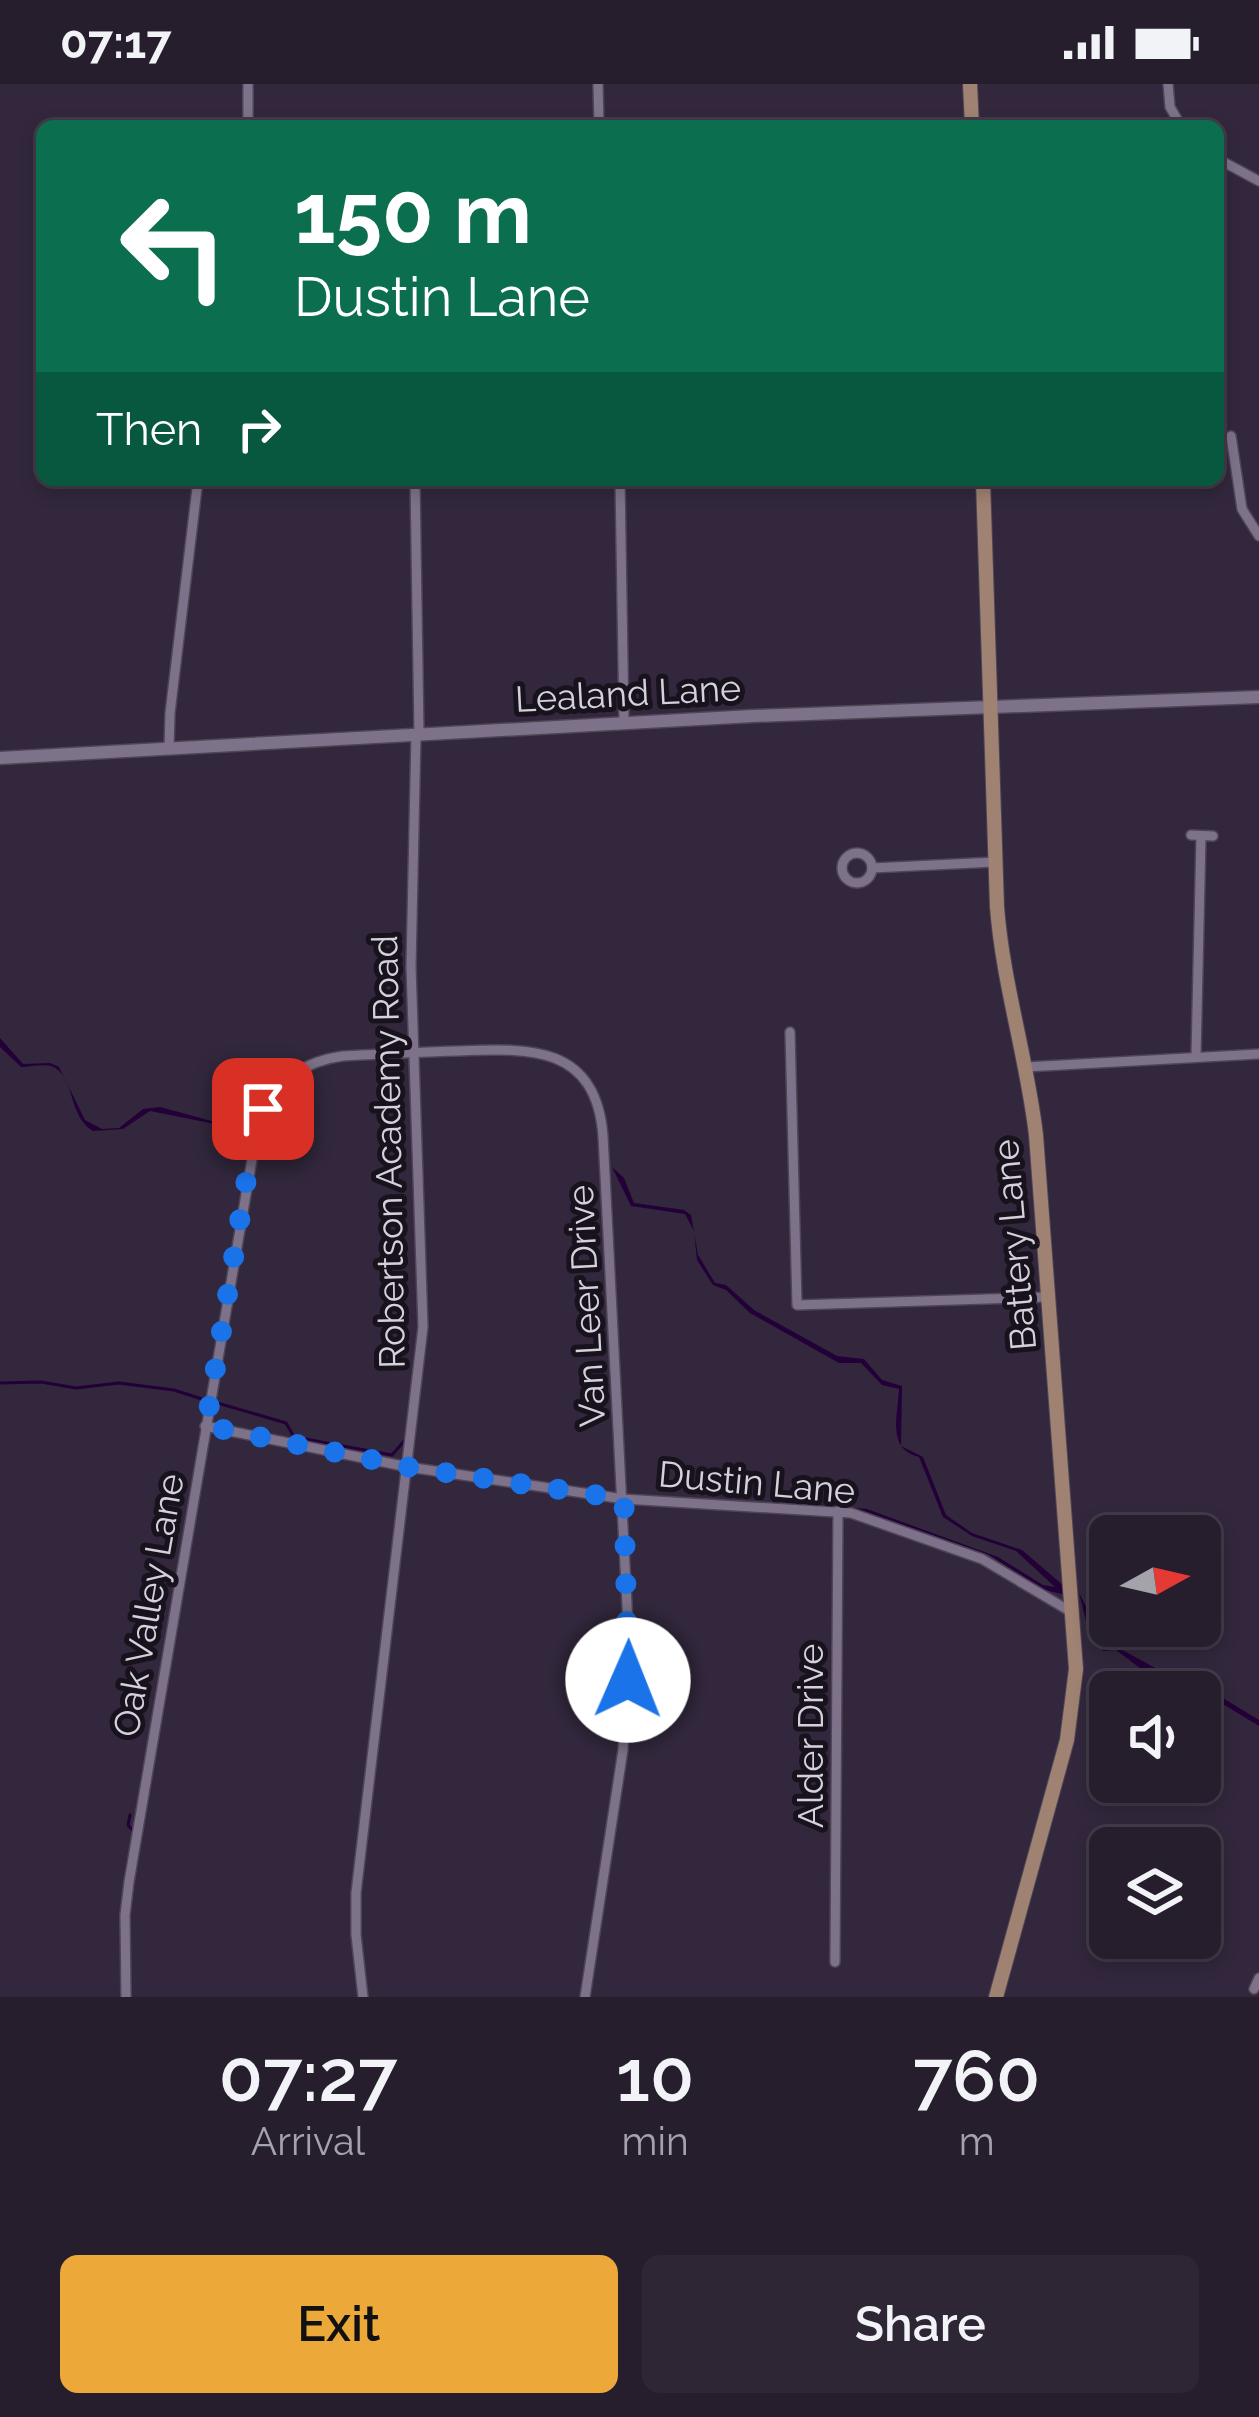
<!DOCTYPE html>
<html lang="en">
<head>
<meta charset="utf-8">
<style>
  :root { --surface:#261d2d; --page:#2e2635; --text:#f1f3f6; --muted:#a4a2aa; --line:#423b49; --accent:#eca93a }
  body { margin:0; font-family:Raleway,sans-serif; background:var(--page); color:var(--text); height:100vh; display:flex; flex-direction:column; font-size:45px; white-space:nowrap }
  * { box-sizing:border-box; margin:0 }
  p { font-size:39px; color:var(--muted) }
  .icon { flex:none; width:66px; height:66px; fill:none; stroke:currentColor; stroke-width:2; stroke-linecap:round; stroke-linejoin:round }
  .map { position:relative; height:1913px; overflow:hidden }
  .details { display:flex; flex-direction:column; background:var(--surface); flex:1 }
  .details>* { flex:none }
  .banner { position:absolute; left:36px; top:36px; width:1188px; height:366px; border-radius:18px; box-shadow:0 6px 18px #0003,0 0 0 3px var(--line); background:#0b6e4f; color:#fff; overflow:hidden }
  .needle { width:78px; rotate:82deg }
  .controls { position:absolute; left:1089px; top:1431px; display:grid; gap:24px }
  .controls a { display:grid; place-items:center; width:132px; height:132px; border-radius:18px; background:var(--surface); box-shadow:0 6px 18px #0003,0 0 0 3px var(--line); font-size:60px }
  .pin { position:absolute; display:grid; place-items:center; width:102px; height:102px; color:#fff; margin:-51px; border-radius:24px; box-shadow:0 6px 18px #0006 }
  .me { position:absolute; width:132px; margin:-66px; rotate:1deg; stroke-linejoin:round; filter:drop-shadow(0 0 9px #0008) }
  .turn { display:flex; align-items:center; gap:42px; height:252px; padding:0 60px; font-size:54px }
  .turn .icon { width:156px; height:156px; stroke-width:2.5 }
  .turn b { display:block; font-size:84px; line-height:102px }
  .then { display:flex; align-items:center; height:114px; padding:0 60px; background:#0003; gap:24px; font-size:45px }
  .eta { display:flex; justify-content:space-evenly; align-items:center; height:204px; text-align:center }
  .eta b { font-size:72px; font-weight:600; line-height:84px }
  .primary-button { display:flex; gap:24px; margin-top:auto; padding:24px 60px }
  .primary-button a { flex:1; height:138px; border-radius:18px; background:var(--accent); color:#111; font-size:48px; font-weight:600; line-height:138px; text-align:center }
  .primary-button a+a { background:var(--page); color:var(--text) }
  .status { display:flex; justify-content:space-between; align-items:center; height:84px; padding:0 60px; background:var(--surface); direction:ltr }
  .status svg { height:33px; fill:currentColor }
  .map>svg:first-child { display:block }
</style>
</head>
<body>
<div class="status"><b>07:17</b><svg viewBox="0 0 49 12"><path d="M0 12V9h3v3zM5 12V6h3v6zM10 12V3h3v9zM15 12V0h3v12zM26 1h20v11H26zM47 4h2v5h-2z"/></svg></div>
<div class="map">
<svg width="1259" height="1913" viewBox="0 0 1259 1913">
  <rect width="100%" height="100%" fill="#32273c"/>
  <g fill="#230038">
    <path d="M0 954 23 980 50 979 59 983 85 1036 102 1045 119 1044 143 1025 160 1023 245 1046 150 1027 123 1045 93 1047C67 1032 76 991 51 982 42 980 30 983 21 983L0 963Z"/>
    <path d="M612 1083 624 1094 634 1119 684 1126 691 1131 698 1171 715 1199 726 1201 754 1226 837 1272 864 1275 882 1296 902 1302 901 1362 923 1373 946 1431 972 1449 1022 1466 1064 1502 1065 1511 1045 1506 989 1471 855 1424 786 1420V1417L867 1425 998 1473 1043 1501 1055 1503 1016 1467 972 1452 943 1433 919 1373C886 1365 898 1331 899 1305L882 1301 861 1279H839L750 1229 726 1206 713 1201 697 1176 694 1147 685 1130 631 1122Z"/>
    <path d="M1079 1509 1104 1556 1159 1586 1190 1594 1259 1636V1642L1203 1608 1140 1584 1116 1566 1103 1567 1086 1537Z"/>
  </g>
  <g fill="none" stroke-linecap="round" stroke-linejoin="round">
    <g stroke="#230038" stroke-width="3">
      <path d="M0 1299 41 1298 76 1304 119 1299 174 1306 205 1316"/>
      <path d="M214 1318 286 1339 294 1353 392 1371 405 1356"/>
      <path d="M774 1418H777"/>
      <path d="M130 1731 128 1741 135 1749"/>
    </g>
    <g stroke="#4e4556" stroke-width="12">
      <g id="minor">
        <path d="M598 0 599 42"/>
        <path d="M1168 0 1170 23 1181 42"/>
        <path d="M248 42V0"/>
        <path d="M1218 75 1259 97"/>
        <path d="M1231 352 1242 425 1259 452"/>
        <path d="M415 396 419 650"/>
        <path d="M620 396 624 639"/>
        <path d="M169 665 170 629 198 396"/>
        <path d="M1191 751 1213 752"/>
        <circle cx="857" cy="784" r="15"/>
        <path d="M872 784 995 778"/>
        <path d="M790 948 797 1221 1049 1213"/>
        <path d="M1196 972 1201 752"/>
        <path d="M1026 983 1259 970"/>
        <path d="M205 1342 408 1383 624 1415 851 1429 982 1475 1073 1529"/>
        <path d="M835 1878 838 1427"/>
        <path d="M1254 1905 1259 1894"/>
        <path d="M126 1913 125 1831 129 1798 259 1034C276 997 304 977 343 972 381 970 419 968 456 967 528 964 596 960 603 1052L629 1560 623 1666 585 1913"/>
        <path d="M363 1913 356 1851V1809L423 1243 411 883 416 650"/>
      </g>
    </g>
    <g stroke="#4e4556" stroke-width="15">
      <path id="tertiary" d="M0 674 753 632 1259 613"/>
    </g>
    <g stroke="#4e4556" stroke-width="16">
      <g id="secondary">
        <path d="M970 0 972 42"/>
        <path d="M983 396 997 823C1003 900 1027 974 1036 1051L1076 1585 1067 1656 996 1913"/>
      </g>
    </g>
    <use href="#minor" stroke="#7e728a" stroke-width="9"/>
    <use href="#tertiary" stroke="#7e728a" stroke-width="12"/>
    <use href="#secondary" stroke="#9f8271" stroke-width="14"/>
  </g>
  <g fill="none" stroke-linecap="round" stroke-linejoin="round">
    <path stroke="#1a73e8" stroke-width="21" stroke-dasharray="0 37.8" d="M263 1025 253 1055 206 1342 408 1383 624 1415 628 1596"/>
  </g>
  <g text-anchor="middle" stroke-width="10" stroke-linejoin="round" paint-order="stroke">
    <g font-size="36" fill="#d6cfdd" stroke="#17121c">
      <text transform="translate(628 609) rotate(-3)" y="13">Lealand Lane</text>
      <text transform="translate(388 1068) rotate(-91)" y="13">Robertson Academy Road</text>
      <text transform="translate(1014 1161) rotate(-95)" y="13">Battery Lane</text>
      <text transform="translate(586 1222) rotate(-93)" y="13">Van Leer Drive</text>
      <text transform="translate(757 1398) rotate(5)" y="13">Dustin Lane</text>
      <text transform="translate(148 1521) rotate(-80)" y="13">Oak Valley Lane</text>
      <text transform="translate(810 1652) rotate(-90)" y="13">Alder Drive</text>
    </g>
  </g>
</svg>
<div class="controls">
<a><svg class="needle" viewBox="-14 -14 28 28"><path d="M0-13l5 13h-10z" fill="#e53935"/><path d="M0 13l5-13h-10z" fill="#a4a2aa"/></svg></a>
<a><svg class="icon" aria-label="sound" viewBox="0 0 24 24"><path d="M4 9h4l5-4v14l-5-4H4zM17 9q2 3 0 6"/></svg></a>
<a><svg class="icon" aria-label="layers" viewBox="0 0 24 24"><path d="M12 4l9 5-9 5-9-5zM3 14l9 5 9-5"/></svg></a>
</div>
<div class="pin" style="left:263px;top:1025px;background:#d93025"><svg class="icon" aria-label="arrive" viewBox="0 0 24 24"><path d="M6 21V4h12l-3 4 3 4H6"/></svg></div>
<svg class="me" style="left:628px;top:1596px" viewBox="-20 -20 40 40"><circle r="19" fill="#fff"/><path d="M0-13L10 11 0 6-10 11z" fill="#1a73e8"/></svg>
<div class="banner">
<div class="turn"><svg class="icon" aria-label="left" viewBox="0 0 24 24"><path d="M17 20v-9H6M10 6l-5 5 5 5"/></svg><div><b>150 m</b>Dustin Lane</div></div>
<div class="then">Then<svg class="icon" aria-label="right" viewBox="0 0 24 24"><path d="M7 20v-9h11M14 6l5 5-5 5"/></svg></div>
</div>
</div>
<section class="details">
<div class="eta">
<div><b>07:27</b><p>Arrival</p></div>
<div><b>10</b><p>min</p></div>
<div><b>760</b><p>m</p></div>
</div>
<div class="primary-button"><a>Exit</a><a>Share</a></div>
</section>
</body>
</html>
